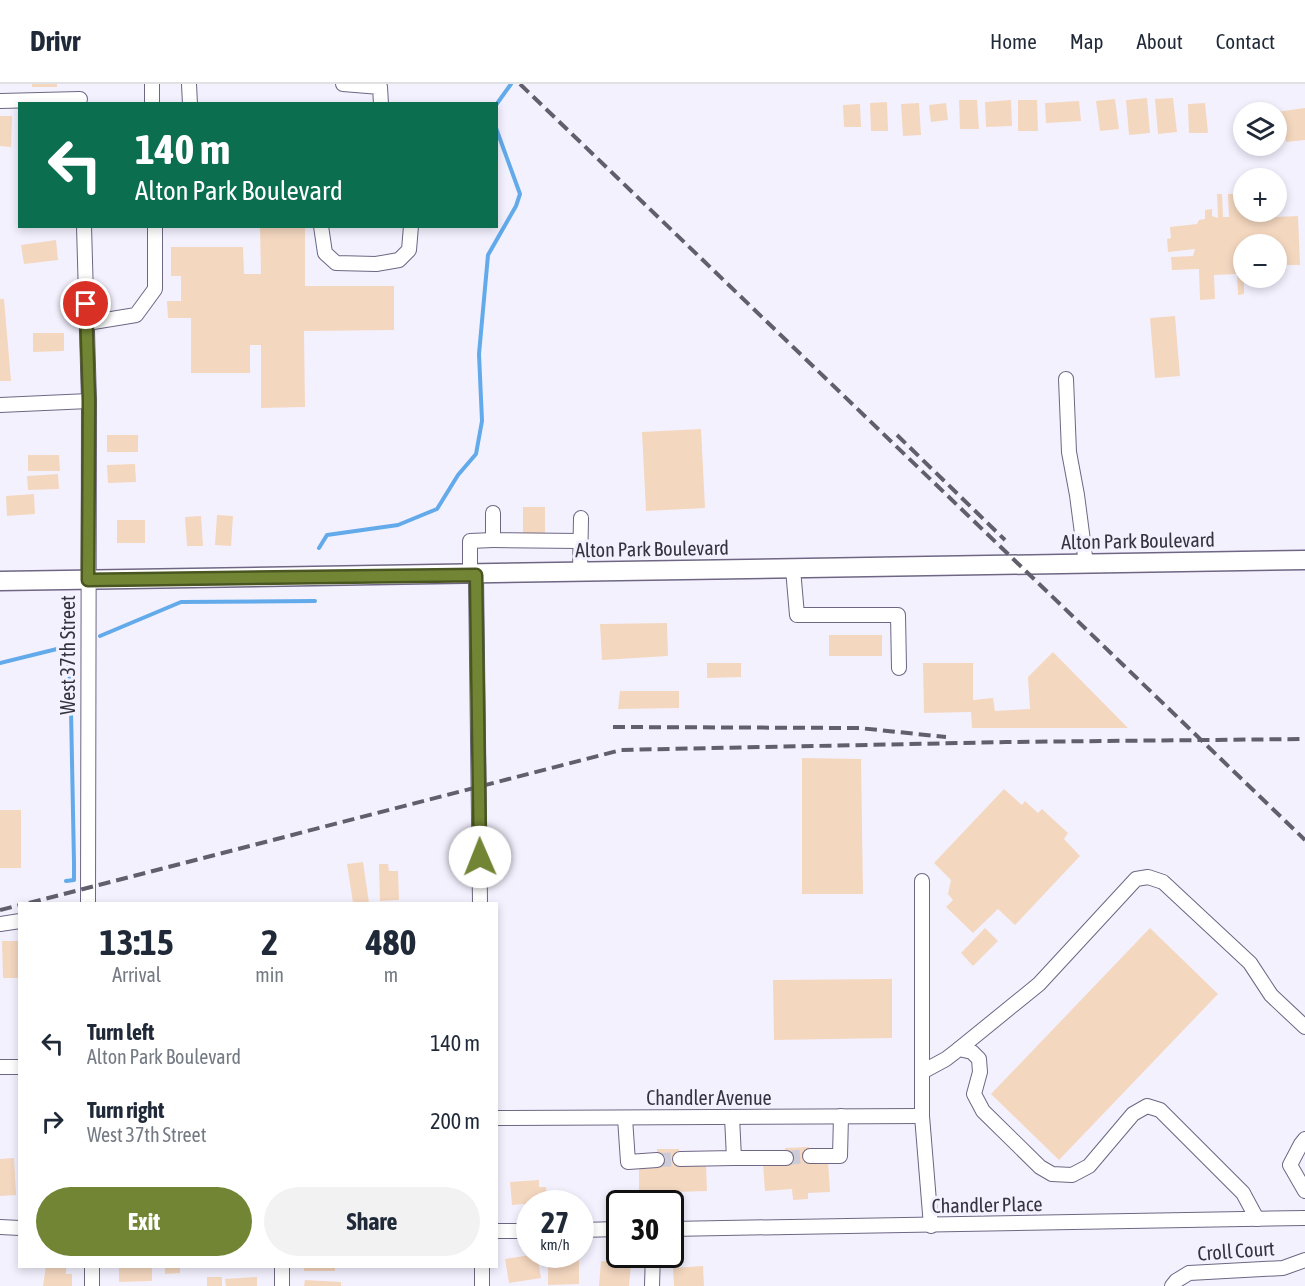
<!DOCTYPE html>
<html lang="en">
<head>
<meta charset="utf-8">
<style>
  :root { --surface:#fff; --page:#f2f2f3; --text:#1f2937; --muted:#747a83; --line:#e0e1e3; --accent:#728535 }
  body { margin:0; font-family:"Asap Condensed",sans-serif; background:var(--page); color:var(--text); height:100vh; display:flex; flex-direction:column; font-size:22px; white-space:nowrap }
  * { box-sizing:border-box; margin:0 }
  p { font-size:20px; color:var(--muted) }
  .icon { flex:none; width:33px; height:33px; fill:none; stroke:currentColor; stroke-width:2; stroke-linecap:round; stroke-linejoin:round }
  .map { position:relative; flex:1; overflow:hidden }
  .side { position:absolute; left:18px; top:818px; width:480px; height:366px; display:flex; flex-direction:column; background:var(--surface); border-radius:0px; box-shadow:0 3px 9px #0003 }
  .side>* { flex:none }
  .top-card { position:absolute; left:18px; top:18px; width:480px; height:126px; border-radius:0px; box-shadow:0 3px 9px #0003; background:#0b6e4f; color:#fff; overflow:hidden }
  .tools { position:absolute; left:1233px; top:18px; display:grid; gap:12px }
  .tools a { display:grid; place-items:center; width:54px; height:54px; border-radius:50%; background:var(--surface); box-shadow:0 3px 9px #0003; font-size:30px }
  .speed { position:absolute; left:516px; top:1106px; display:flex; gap:12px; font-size:30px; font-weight:700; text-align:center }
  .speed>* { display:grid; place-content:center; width:78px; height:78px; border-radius:50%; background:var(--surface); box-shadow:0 3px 9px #0003; line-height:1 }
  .speed small { font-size:15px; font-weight:400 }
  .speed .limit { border:3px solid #111; border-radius:9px; background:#fff; color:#111 }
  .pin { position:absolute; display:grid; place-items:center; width:51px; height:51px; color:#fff; margin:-26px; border:3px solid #fff; border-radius:50%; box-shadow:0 2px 6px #0007 }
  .me { position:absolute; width:66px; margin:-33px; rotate:359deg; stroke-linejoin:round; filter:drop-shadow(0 0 4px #0008) }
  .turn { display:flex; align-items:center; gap:21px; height:126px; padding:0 18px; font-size:27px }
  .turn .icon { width:78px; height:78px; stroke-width:2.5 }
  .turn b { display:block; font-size:42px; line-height:51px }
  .eta { display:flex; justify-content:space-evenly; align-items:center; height:102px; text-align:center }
  .eta b { font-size:36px; font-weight:700; line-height:42px }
  .cta { display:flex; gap:12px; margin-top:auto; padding:12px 18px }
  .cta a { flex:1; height:69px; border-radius:36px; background:var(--accent); color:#fff; font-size:24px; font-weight:700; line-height:69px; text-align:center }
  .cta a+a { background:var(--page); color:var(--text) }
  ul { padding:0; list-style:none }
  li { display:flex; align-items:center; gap:18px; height:78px; padding:0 18px }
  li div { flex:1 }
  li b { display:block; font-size:22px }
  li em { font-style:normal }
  header { display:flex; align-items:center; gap:36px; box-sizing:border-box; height:84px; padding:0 30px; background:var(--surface); border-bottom:2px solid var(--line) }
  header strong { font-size:28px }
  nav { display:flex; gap:33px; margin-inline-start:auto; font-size:21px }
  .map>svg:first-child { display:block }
</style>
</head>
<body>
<header>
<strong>Drivr</strong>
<nav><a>Home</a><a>Map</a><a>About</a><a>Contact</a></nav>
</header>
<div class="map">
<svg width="1305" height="1202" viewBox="0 0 1305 1202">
  <rect width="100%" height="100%" fill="#f4f1ff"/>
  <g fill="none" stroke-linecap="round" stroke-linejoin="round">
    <g stroke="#62aaea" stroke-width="4">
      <path d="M496 21 511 0"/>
      <path d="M319 464 327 451 398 441 437 425 458 391 476 370 482 337 479 270 488 171 516 122 520 110 496 44"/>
      <path d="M100 552 181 518 315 517"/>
      <path d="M66 563 68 571 71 626 74 779V796L66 797"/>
      <path d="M0 579 69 562"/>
    </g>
  </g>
  <g fill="#f4d7bf">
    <rect x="32" y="0" width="25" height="3"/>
    <path d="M1147 14 1150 49 1129 51 1126 16Z"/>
    <path d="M1173 14 1177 48 1158 50 1155 15Z"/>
    <path d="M1115 15 1119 45 1100 47 1096 17Z"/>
    <path d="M959 16H977L979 45H960Z"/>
    <path d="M1011 16 1012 42 986 43 985 18Z"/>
    <path d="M1018 16H1037L1038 47H1018Z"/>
    <path d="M1079 17 1081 37 1046 39 1045 19Z"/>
    <path d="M887 18 888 47H871L870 19Z"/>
    <path d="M919 19 921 51 903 52 901 20Z"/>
    <path d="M946 19 948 36 931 38 929 21Z"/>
    <path d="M1205 19 1208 49H1189L1188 20Z"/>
    <path d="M860 20 861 43H844L843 21Z"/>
    <path d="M1265 20 1266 28H1245L1244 23Z"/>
    <path d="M1305 24V56L1286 58 1284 46 1276 47V28Z"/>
    <path d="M0 32H12L11 63 0 62Z"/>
    <path d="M1217 110H1222L1223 133H1229L1228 110H1236V118H1244V128H1275V133L1298 132 1300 181H1286V187H1276V160H1244V210L1238 211 1237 190 1214 191 1215 215 1200 216 1199 185 1172 186 1171 173 1193 172 1195 165 1168 168 1167 155 1171 154 1170 143 1197 140 1199 136 1205 135V126L1212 125V132L1218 134Z"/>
    <path d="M260 142H305V202H394V246L304 247 305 323 261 324V261H250V289H191V234H168L167 217H181V192H171V163H243L244 190H261Z"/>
    <path d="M56 156 58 176 24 180 21 161Z"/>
    <path d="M0 215H4L11 297H0Z"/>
    <path d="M1175 232 1180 292 1155 294 1150 234Z"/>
    <path d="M33 249H64V267L33 268Z"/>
    <path d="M701 345 705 424 646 427 642 348Z"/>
    <rect x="107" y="351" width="31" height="17"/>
    <path d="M28 371H59L60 387H28Z"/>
    <path d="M135 380 136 398 108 399 107 381Z"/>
    <path d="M58 390 59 405 28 406 27 392Z"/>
    <path d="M34 410 35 430 7 432 6 412Z"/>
    <path d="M523 423H545V450L523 451Z"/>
    <path d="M217 431 233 432 231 462 215 461Z"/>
    <path d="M201 432 203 462H187L185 433Z"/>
    <rect x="117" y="436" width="28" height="23"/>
    <path d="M667 539 668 572 602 576 600 540Z"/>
    <rect x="829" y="551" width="53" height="21"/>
    <path d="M1053 568 1128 644H972L971 628 924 629 923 579H973V616L993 614 995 627 1030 625 1028 593Z"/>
    <path d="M707 579H741V593L707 594Z"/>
    <path d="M620 607H679V624L618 625Z"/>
    <path d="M802 674 861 675 863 810H802Z"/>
    <path d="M1004 705 1022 721 1025 717 1038 729 1042 725 1068 749 1064 755 1080 772 1015 841 998 825 973 849 946 823 953 816 948 810 951 796 934 779Z"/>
    <rect x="0" y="726" width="21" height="58"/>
    <path d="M363 778 369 819H353L347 780Z"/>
    <path d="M379 780H388L389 787H398L399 816 380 817Z"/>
    <path d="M985 844 998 857 973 882 961 869Z"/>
    <path d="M1150 844 1218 910 1059 1076 991 1010Z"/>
    <path d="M2 857H20V894H3Z"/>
    <path d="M892 895V954L774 956 773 896Z"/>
    <path d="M809 1063 810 1072 828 1077 830 1108 808 1109V1115L793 1116 792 1105 765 1107 763 1080 786 1079 785 1064Z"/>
    <path d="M657 1065H679L680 1080 706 1079 707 1107 639 1109V1082L657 1081Z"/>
    <path d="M14 1074 16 1111 0 1112V1075Z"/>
    <path d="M539 1096V1103H546L548 1118 512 1121 510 1098Z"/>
    <path d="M537 1170 541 1194 509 1199 505 1175Z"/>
    <path d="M548 1175H579V1200L548 1201Z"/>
    <path d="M601 1177 631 1180 629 1202H599Z"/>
    <path d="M46 1182H66V1190H72V1202H43Z"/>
    <path d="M119 1182H152V1197L119 1198Z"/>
    <path d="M165 1182H180V1189L165 1190Z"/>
    <rect x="304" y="1182" width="31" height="5"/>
    <path d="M703 1182 704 1202H674L673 1184Z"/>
    <rect x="207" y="1193" width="15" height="9"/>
    <path d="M257 1193V1202H226L225 1195Z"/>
    <path d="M305 1196 341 1198V1202H304Z"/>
  </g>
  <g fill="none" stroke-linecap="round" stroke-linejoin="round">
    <g stroke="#cecbd9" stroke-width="14" stroke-dasharray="14 7" stroke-linecap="butt">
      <path d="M786 1074 810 1072"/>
      <path d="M657 1076 680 1075"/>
    </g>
    <g stroke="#6e6683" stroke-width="16">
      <g id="minor">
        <path d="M152 0V20"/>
        <path d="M189 0 190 20"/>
        <path d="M343 0 380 3 381 20"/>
        <path d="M0 17 80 15"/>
        <path d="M84 142 89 317 88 819"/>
        <path d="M321 142 325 169 336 179 376 180 399 176 409 166 411 142"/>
        <path d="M87 239 136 231 155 205V142"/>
        <path d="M1066 295 1069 368 1077 411 1086 480"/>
        <path d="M0 321 89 317"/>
        <path d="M493 429V456L580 457"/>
        <path d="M793 485 797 531H898L899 584"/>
        <path d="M580 488 581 434"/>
        <path d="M470 491V457L493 456"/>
        <path d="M476 491 480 819"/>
        <path d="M922 797V1032L931 1142"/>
        <path d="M0 840 20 837"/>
        <path d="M959 965 1039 900 1136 795 1148 793 1163 798 1250 879 1271 911 1305 943"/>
        <path d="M0 983H20"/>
        <path d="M922 988 946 975 959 965 972 968 979 975 980 988 974 1010 983 1027 1040 1083 1052 1090 1072 1091 1089 1082 1133 1030 1147 1022 1160 1026 1243 1109 1257 1135"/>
        <path d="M496 1034 922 1032"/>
        <path d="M625 1034 628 1078 657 1076"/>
        <path d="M1305 1055 1301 1060 1290 1081 1305 1107"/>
        <path d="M810 1072H840L841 1032"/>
        <path d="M734 1074H786"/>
        <path d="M680 1075 734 1074 732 1033"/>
        <path d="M0 1143 20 1144"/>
        <path d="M670 1145 1305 1134"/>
        <path d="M580 1146 620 1145"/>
        <path d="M496 1147H530"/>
        <path d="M92 1182V1202"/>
        <path d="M482 1182V1202"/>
        <path d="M282 1202V1182"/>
        <path d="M652 1202 653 1170"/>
        <path d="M1172 1202 1176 1197 1189 1189 1283 1184 1305 1176"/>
      </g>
    </g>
    <g stroke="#6e6683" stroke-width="21">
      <path id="major" d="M0 497 1305 476"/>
    </g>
    <use href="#minor" stroke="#fff" stroke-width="14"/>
    <use href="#major" stroke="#fff" stroke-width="18"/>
    <g stroke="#625f6c" stroke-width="4" stroke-dasharray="12 6" stroke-linecap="butt">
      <path d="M520 0 1305 756"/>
      <path d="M897 351 1005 456"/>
      <path d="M613 643 859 644 946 653"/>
      <path d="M29 819 621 666 1006 658 1305 655"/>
      <path d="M0 826 20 821"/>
    </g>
  </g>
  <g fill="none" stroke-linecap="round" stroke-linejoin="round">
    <g stroke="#4a5622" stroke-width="15">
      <path id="route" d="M86 220 89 317 88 496 476 491 480 773"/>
    </g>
    <use href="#route" stroke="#728535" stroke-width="10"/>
  </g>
  <g text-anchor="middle" stroke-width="6" stroke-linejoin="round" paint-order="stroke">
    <g font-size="20" fill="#363340" stroke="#f4f1ff">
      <text transform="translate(1138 457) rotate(-1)" y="7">Alton Park Boulevard</text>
      <text transform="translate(652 465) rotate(-1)" y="7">Alton Park Boulevard</text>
      <text transform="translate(68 571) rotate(-90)" y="7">West 37th Street</text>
      <text x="709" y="1021">Chandler Avenue</text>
      <text transform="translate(987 1121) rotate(-1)" y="7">Chandler Place</text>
      <text transform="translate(1236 1167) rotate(-4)" y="7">Croll Court</text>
    </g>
  </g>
</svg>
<div class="tools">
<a><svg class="icon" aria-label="layers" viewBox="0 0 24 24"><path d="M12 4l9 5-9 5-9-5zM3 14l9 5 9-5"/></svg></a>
<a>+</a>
<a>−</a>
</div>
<div class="speed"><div>27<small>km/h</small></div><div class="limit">30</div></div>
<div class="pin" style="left:86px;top:220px;background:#d93025"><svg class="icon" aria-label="arrive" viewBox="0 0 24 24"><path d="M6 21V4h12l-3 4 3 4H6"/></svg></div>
<svg class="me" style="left:480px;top:773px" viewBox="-20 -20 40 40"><circle r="19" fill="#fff"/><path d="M0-13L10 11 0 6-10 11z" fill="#728535"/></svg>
<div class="top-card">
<div class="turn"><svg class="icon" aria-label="left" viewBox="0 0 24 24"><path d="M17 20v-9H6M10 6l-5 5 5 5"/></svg><div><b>140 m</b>Alton Park Boulevard</div></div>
</div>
<section class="side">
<div class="eta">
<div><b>13:15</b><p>Arrival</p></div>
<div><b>2</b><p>min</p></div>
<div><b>480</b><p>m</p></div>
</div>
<ul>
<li><svg class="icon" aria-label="left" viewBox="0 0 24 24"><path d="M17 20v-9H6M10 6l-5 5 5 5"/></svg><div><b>Turn left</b><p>Alton Park Boulevard</p></div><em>140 m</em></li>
<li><svg class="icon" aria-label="right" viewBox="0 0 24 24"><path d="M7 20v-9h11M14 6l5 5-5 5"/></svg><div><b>Turn right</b><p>West 37th Street</p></div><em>200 m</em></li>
</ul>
<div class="cta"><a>Exit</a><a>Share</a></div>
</section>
</div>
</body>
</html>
